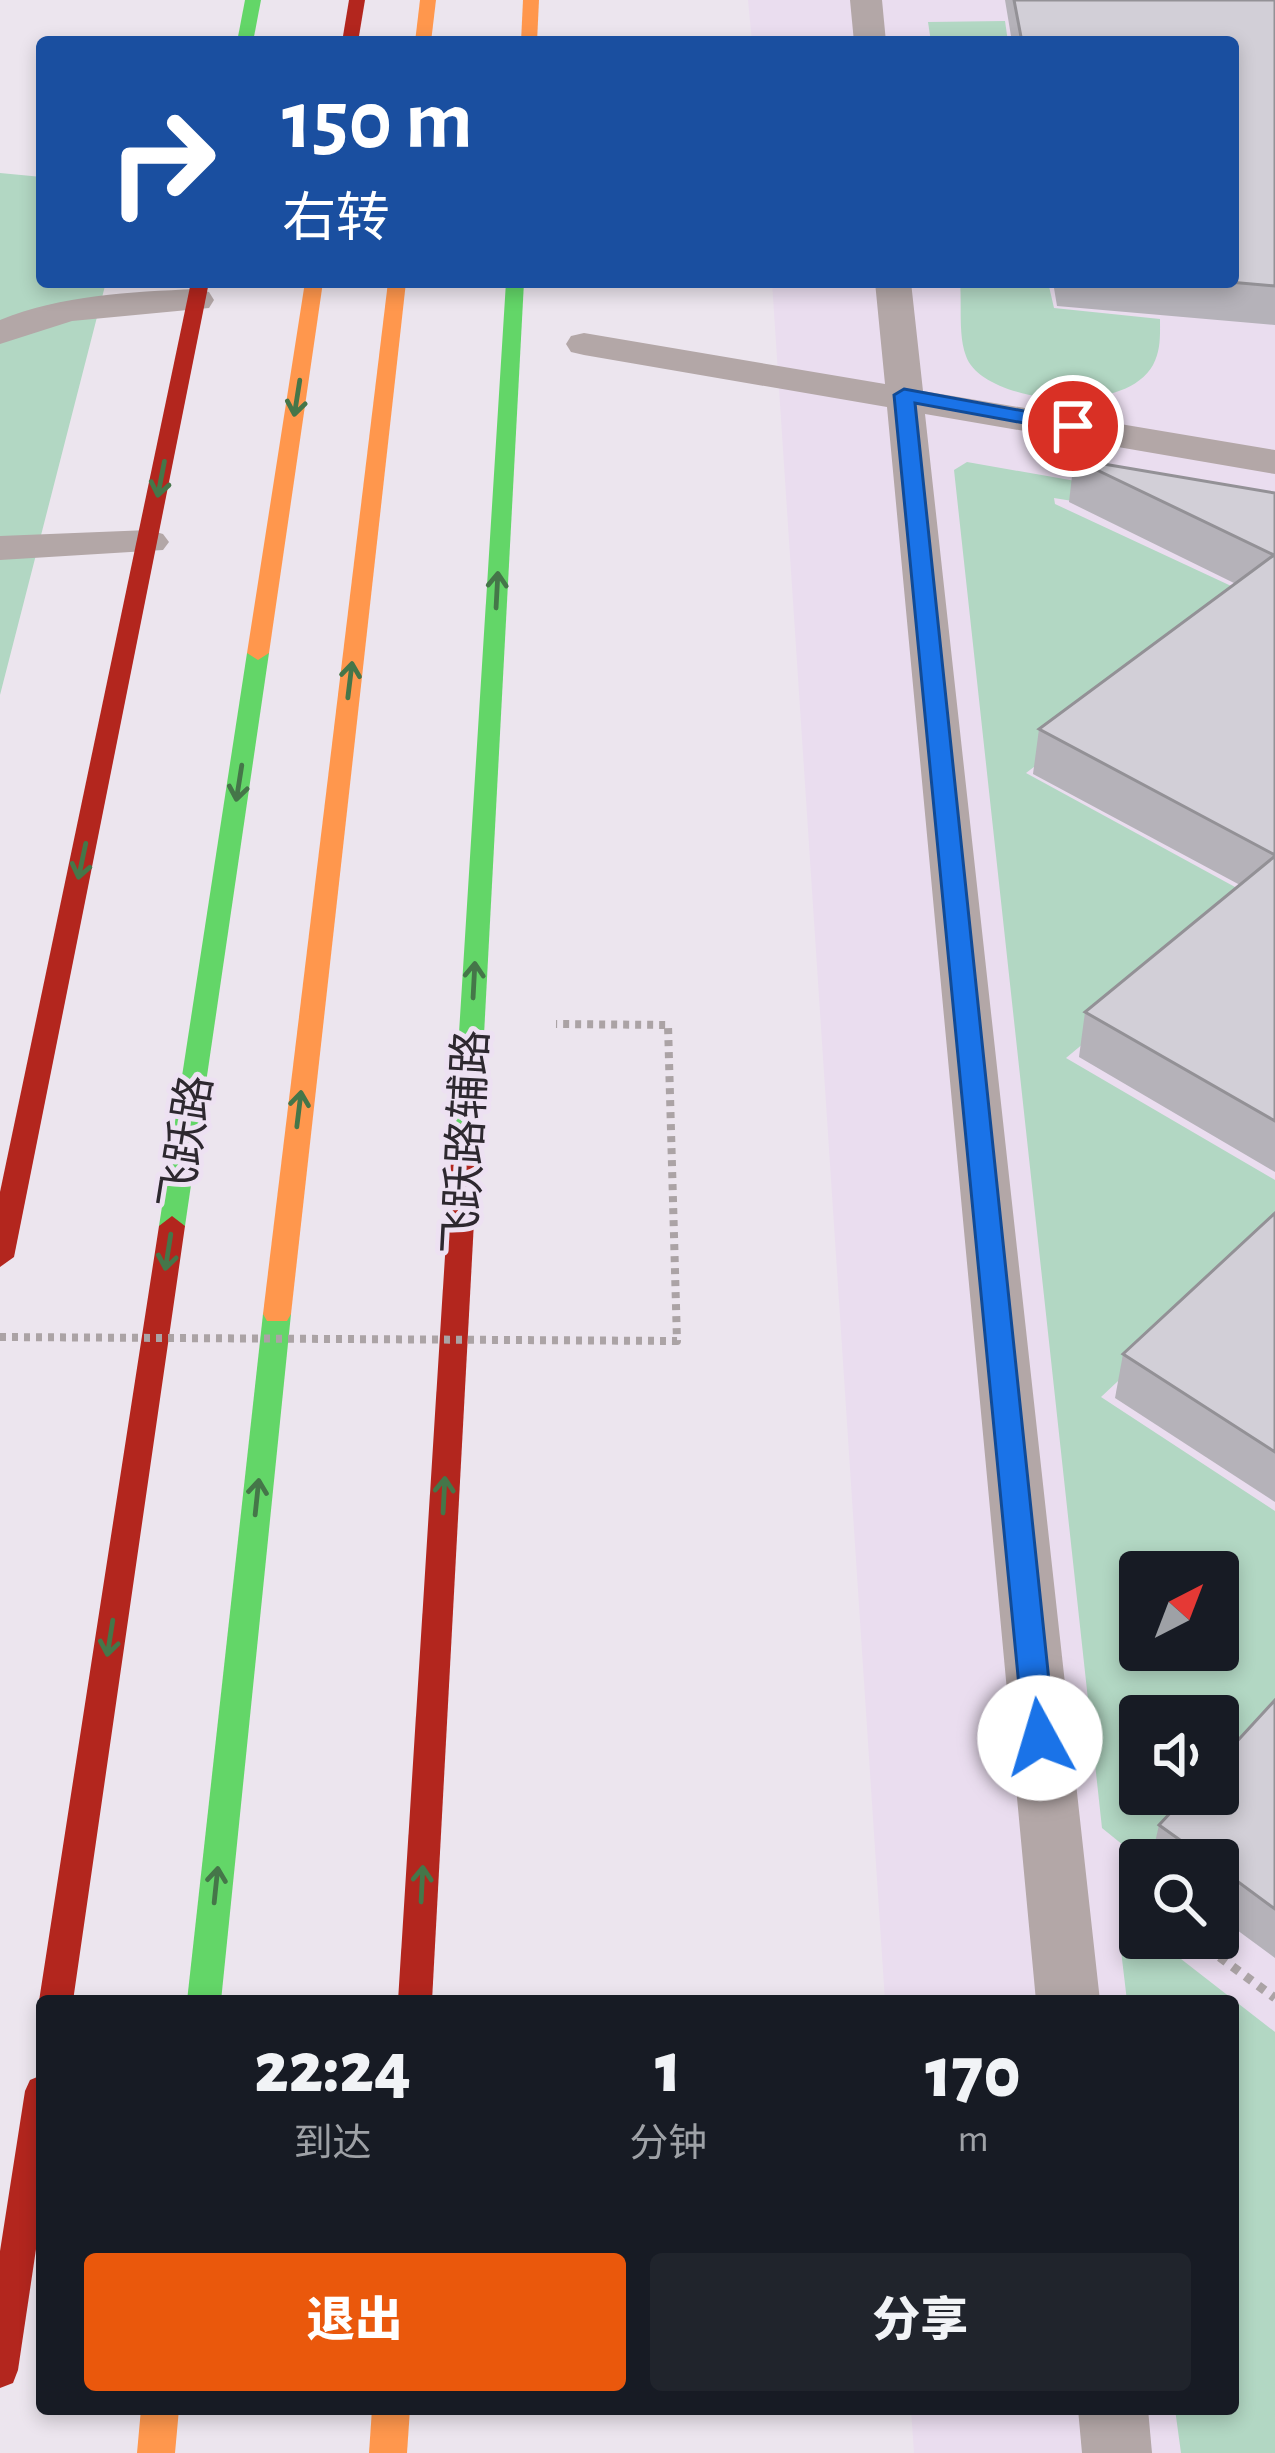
<!DOCTYPE html>
<html lang="zh">
<head>
<meta charset="utf-8">
<style>
  :root { --surface:#171b24; --page:#20242c; --text:#f1f3f6; --muted:#9ea1a6; --accent:#ea580c }
  body { margin:0; font-family:"Alegreya Sans","Noto Sans SC",sans-serif; background:var(--page); color:var(--text); height:100vh; display:flex; flex-direction:column; font-size:45px; white-space:nowrap }
  * { box-sizing:border-box; margin:0 }
  p { font-size:39px; color:var(--muted) }
  .icon { flex:none; width:66px; height:66px; fill:none; stroke:currentColor; stroke-width:2; stroke-linecap:round; stroke-linejoin:round }
  .map { position:relative; flex:1; overflow:hidden }
  .details { position:absolute; left:36px; top:1995px; width:1203px; height:420px; display:flex; flex-direction:column; background:var(--surface); border-radius:12px; box-shadow:0 6px 18px #0003 }
  .details>* { flex:none }
  .top-card { position:absolute; left:36px; top:36px; width:1203px; height:252px; border-radius:12px; box-shadow:0 6px 18px #0003; background:#1a4fa0; color:#fff; overflow:hidden }
  .needle { width:78px; rotate:42deg }
  .fabs { position:absolute; left:1119px; top:1551px; display:grid; gap:24px }
  .fabs a { display:grid; place-items:center; width:120px; height:120px; border-radius:12px; background:var(--surface); box-shadow:0 6px 18px #0003; font-size:60px }
  .pin { position:absolute; display:grid; place-items:center; width:102px; height:102px; color:#fff; margin:-51px; border:6px solid #fff; border-radius:50%; box-shadow:0 3px 12px #0007 }
  .me { position:absolute; width:132px; margin:-66px; rotate:354deg; stroke-linejoin:round; filter:drop-shadow(0 0 9px #0008) }
  .turn { display:flex; align-items:center; gap:42px; height:252px; padding:0 48px; font-size:54px }
  .turn .icon { width:156px; height:156px; stroke-width:2.5 }
  .turn b { display:block; font-size:84px; line-height:102px }
  .eta { display:flex; justify-content:space-evenly; align-items:center; height:204px; text-align:center }
  .eta b { font-size:72px; font-weight:800; line-height:84px }
  .action { display:flex; gap:24px; margin-top:auto; padding:24px 48px }
  .action a { flex:1; height:138px; border-radius:12px; background:var(--accent); color:#fff; font-size:48px; font-weight:800; line-height:138px; text-align:center }
  .action a+a { background:var(--page); color:var(--text) }
  .map>svg:first-child { display:block }
</style>
</head>
<body>
<div class="map">
<svg width="1275" height="2453" viewBox="0 0 1275 2453">
  <rect width="100%" height="100%" fill="#ece5ee"/>
  <path fill="#eaddef" fill-rule="evenodd" d="M748 0H1275V2453H914L911 2409H1233V2001H885L772 282H1233V42H752ZM1140 1572H1218V1650H1140ZM1140 1716H1218V1794H1140ZM1140 1860H1218V1938H1140Z"/>
  <g fill="#b2d7c3" fill-rule="evenodd">
    <path d="M1005 21 1008 42H931L928 22Z"/>
    <path d="M0 173 42 177V282H106L0 695Z"/>
    <path d="M960 282H1048L1054 308 1160 319C1160 335 1161 350 1153 365 1123 419 982 403 966 356 958 335 962 304 960 282Z"/>
    <path d="M967 462 1275 516V534L1054 498 1055 504 1257 598 1026 773 1257 899 1066 1058 1275 1180V1234L1101 1397 1275 1511V1711L1218 1773V1716H1140V1794H1199L1139 1858 1102 1828 954 470ZM1140 1572H1218V1650H1140Z"/>
    <path d="M1126 1916 1140 1927V1938H1154L1275 2032V2453H1181L1175 2409H1233V2001H1127L1120 1942Z"/>
  </g>
  <g fill="none" stroke-linecap="round" stroke-linejoin="round">
    <path stroke="#aba3a5" stroke-width="9" stroke-dasharray="8 8" stroke-linecap="butt" d="M1194 1938 1275 1998"/>
    <g fill="#b3a7a7" fill-rule="evenodd">
      <path d="M850 0H882L886 42H854Z"/>
      <path d="M875 282H911L923 391 1275 450V474L925 414 1100 2001H1036L887 407 584 355 571 352 566 344 571 336 584 333 885 384Z"/>
      <path d="M196 289 209 292 214 300 209 308 72 321 0 344V320C62 295 130 292 196 289Z"/>
      <path d="M149 530 163 534 169 542 163 550 0 560V536Z"/>
      <path d="M1078 2409H1148L1152 2453H1082Z"/>
    </g>
    <g fill="#63d668" fill-rule="evenodd">
      <path d="M245 0H261L253 42H237Z"/>
      <path d="M506 282H524L479 1129 466 1138 453 1129Z"/>
      <path d="M258 646 269 653 185 1226 172 1236 159 1226 247 653Z"/>
      <path d="M277 1304 287 1307 291 1314 221 2001H187L263 1314 267 1307Z"/>
    </g>
    <g fill="#ff974d" fill-rule="evenodd">
      <path d="M420 0H436L431 42H415Z"/>
      <path d="M523 0H539L537 42H521Z"/>
      <path d="M305 282H323L269 653 258 660 247 653Z"/>
      <path d="M388 282H406L291 1314 287 1321H267L263 1314Z"/>
      <path d="M141 2409H179L175 2453H137Z"/>
      <path d="M372 2409H410L407 2453H369Z"/>
    </g>
    <g fill="#b3261e" fill-rule="evenodd">
      <path d="M349 0H365L358 42H342Z"/>
      <path d="M191 282H209L14 1257 0 1267V1192Z"/>
      <path d="M466 1120 479 1129 432 2001H398L453 1129Z"/>
      <path d="M172 1216 185 1226 73 2001H42V2007L39 2001 159 1226Z"/>
      <path d="M42 2075V2209L18 2370 13 2383 0 2388V2251L25 2091 30 2080Z"/>
    </g>
    <path stroke="#aba3a5" stroke-width="8" stroke-dasharray="6 6" stroke-linecap="butt" d="M0 1337 677 1341 668 1025 556 1024"/>
  </g>
  <g fill="#b5b2b9">
    <path d="M1005 0H1275V325L1057 306 1053 282H1233V42H1012Z"/>
    <path d="M1074 459 1275 493V1172L1079 1057 1085 1012 1240 885 1033 774 1039 729 1236 584 1069 502Z"/>
    <path d="M1275 1213V1502L1115 1398 1123 1354Z"/>
    <path d="M1275 1700V1958L1218 1916V1860H1151L1159 1825Z"/>
  </g>
  <g fill="#d2cfd7" stroke="#939196" stroke-width="3">
    <path d="M1014 0H1275V286L1229 282H1233V42H1022Z"/>
    <path d="M1074 459 1275 493V855L1039 729 1274 555Z"/>
    <path d="M1275 856V1121L1085 1012Z"/>
    <path d="M1275 1213V1452L1123 1354Z"/>
    <path d="M1275 1700V1909L1218 1867V1860H1208L1159 1825 1188 1794H1218V1762Z"/>
  </g>
  <defs><path id="oneway-shaft" d="M-6 0H5M1.5-3L5.5 0L1.5 3" fill="none" stroke-width="1.6" stroke-linecap="round" stroke-linejoin="round" transform="scale(3)"/></defs>
  <g stroke="#457649">
    <use href="#oneway-shaft" transform="translate(297 398) rotate(99)"/>
    <use href="#oneway-shaft" transform="translate(161 479) rotate(101)"/>
    <use href="#oneway-shaft" transform="translate(497 590) rotate(-87)"/>
    <use href="#oneway-shaft" transform="translate(350 680) rotate(-83)"/>
    <use href="#oneway-shaft" transform="translate(239 783) rotate(99)"/>
    <use href="#oneway-shaft" transform="translate(82 861) rotate(102)"/>
    <use href="#oneway-shaft" transform="translate(474 980) rotate(-87)"/>
    <use href="#oneway-shaft" transform="translate(299 1109) rotate(-83)"/>
    <use href="#oneway-shaft" transform="translate(168 1252) rotate(99)"/>
    <use href="#oneway-shaft" transform="translate(444 1495) rotate(-87)"/>
    <use href="#oneway-shaft" transform="translate(257 1497) rotate(-84)"/>
    <use href="#oneway-shaft" transform="translate(110 1638) rotate(99)"/>
    <use href="#oneway-shaft" transform="translate(422 1884) rotate(-87)"/>
    <use href="#oneway-shaft" transform="translate(216 1885) rotate(-84)"/>
  </g>
  <path fill="#1a73e8" stroke="#114b97" stroke-width="3" d="M904 389 1073 420 1083 426 1073 432 915 403 1055 1738 1051 1748 1040 1752 1028 1748 1024 1738 894 395Z"/>
  <g text-anchor="middle" stroke-width="10" stroke-linejoin="round" paint-order="stroke">
    <g font-size="45" fill="#2d282f" stroke="#ede1f2">
      <text transform="translate(185 1142) rotate(-81)" y="16">飞跃路</text>
      <text transform="translate(465 1142) rotate(-87)" y="16">飞跃路辅路</text>
    </g>
  </g>
</svg>
<div class="fabs">
<a><svg class="needle" viewBox="-14 -14 28 28"><path d="M0-13l5 13h-10z" fill="#e53935"/><path d="M0 13l5-13h-10z" fill="#9ea1a6"/></svg></a>
<a><svg class="icon" aria-label="sound" viewBox="0 0 24 24"><path d="M4 9h4l5-4v14l-5-4H4zM17 9q2 3 0 6"/></svg></a>
<a><svg class="icon" aria-label="search" viewBox="0 0 24 24"><circle cx="10" cy="10" r="6"/><path d="M15 15l6 6"/></svg></a>
</div>
<div class="pin" style="left:1073px;top:426px;background:#d93025"><svg class="icon" aria-label="arrive" viewBox="0 0 24 24"><path d="M6 21V4h12l-3 4 3 4H6"/></svg></div>
<svg class="me" style="left:1040px;top:1738px" viewBox="-20 -20 40 40"><circle r="19" fill="#fff"/><path d="M0-13L10 11 0 6-10 11z" fill="#1a73e8"/></svg>
<div class="top-card">
<div class="turn"><svg class="icon" aria-label="right" viewBox="0 0 24 24"><path d="M7 20v-9h11M14 6l5 5-5 5"/></svg><div><b>150 m</b>右转</div></div>
</div>
<section class="details">
<div class="eta">
<div><b>22:24</b><p>到达</p></div>
<div><b>1</b><p>分钟</p></div>
<div><b>170</b><p>m</p></div>
</div>
<div class="action"><a>退出</a><a>分享</a></div>
</section>
</div>
</body>
</html>
